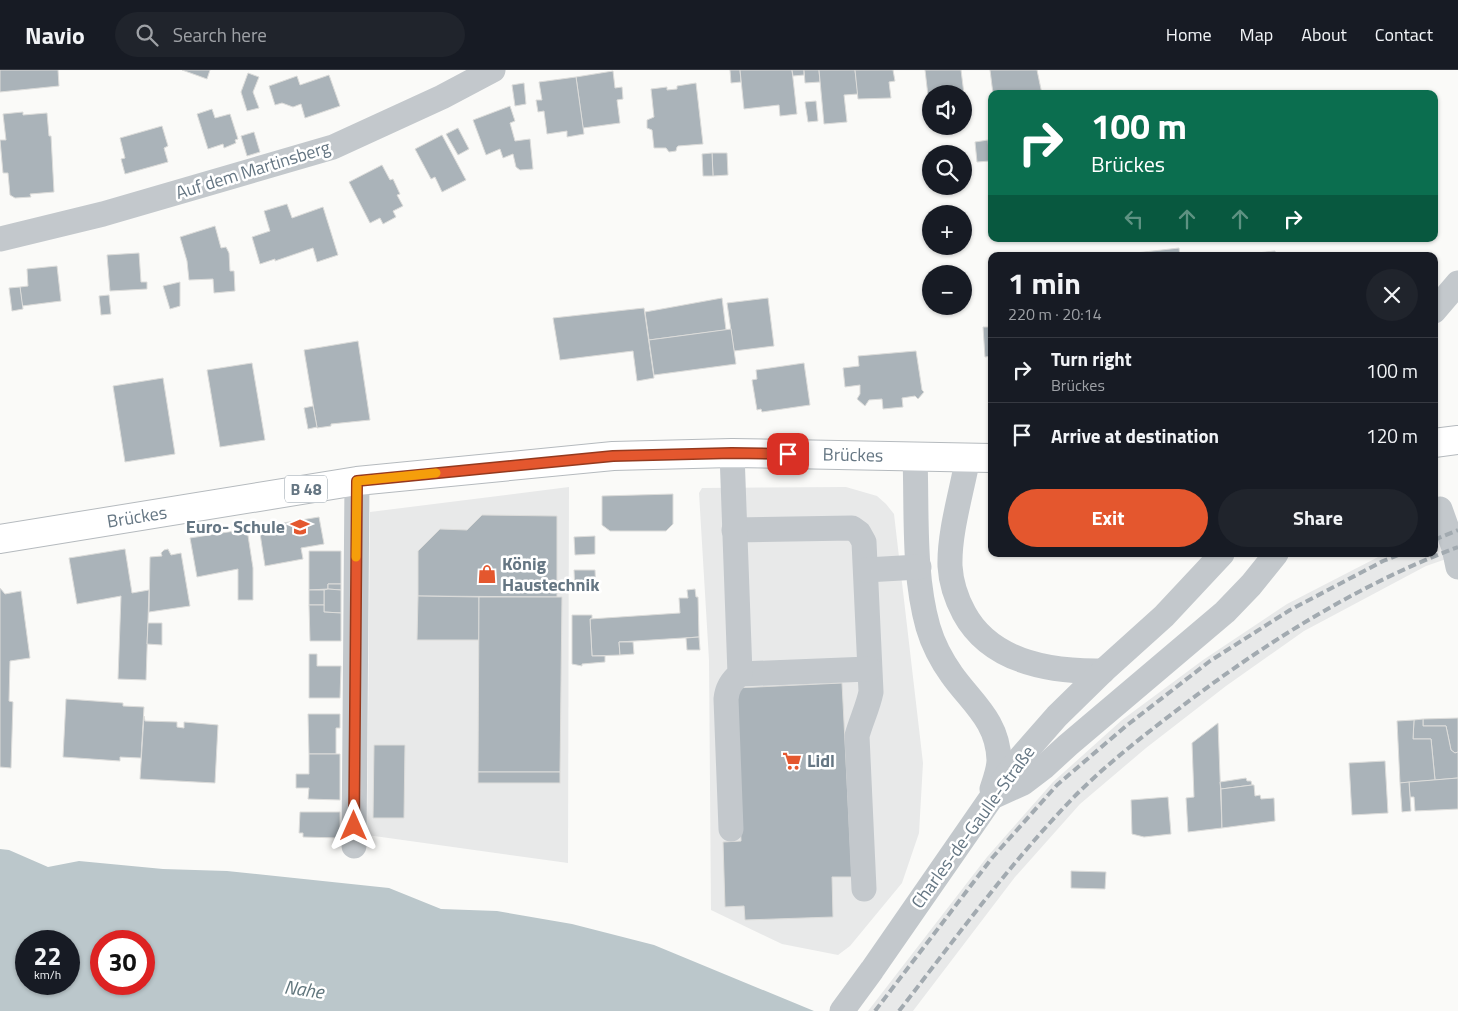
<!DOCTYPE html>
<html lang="en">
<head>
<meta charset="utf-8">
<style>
  :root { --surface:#171b24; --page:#20242c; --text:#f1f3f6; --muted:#9ea1a6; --line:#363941; --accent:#e4572e }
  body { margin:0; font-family:"Titillium Web",sans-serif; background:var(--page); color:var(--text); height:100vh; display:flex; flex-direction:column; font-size:19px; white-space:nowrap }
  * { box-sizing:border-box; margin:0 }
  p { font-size:16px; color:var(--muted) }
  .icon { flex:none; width:28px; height:28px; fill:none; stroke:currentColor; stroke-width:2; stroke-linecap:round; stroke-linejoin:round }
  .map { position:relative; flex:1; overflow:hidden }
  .panel { position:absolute; left:988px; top:182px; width:450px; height:305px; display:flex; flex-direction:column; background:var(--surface); border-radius:10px; box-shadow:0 1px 4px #0004 }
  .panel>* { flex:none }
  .banner { position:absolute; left:988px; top:20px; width:450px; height:152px; border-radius:10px; box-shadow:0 1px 4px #0004; background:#0b6e4f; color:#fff; overflow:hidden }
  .controls { position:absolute; left:922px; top:15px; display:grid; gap:10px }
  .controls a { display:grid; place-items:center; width:50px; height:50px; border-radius:50%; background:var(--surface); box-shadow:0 1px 4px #0004; font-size:25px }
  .speed { position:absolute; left:15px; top:860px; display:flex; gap:10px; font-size:25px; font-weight:700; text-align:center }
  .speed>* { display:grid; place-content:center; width:65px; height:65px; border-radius:50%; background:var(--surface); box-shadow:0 1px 4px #0004; line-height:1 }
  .speed small { font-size:12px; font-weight:400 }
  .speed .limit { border:8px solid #d22; background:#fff; color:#111 }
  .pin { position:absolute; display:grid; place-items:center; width:42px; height:42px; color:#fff; margin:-21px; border-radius:10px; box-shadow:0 2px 8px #0006 }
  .me { position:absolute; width:55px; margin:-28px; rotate:0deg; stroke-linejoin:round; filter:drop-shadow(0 0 4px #0008) }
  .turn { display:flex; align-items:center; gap:18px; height:105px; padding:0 20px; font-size:22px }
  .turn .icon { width:65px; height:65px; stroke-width:2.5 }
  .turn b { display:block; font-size:35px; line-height:42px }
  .lanes { display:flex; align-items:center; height:48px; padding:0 20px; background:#0003; justify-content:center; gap:25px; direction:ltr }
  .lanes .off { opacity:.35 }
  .round { display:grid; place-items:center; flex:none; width:52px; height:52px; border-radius:26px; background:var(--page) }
  .summary { display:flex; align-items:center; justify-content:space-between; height:85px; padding:0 20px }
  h1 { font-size:30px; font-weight:700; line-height:38px }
  .button { display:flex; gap:10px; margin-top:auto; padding:10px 20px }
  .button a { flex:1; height:58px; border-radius:30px; background:var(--accent); color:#fff; font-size:20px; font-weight:700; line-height:58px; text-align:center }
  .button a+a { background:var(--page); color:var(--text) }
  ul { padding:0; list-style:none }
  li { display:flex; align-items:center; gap:15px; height:65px; padding:0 20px; border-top:1px solid var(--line) }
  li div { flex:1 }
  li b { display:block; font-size:19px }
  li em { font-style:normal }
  header { display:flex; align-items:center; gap:30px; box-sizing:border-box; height:70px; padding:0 25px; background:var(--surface); border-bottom:1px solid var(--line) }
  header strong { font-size:24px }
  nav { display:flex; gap:28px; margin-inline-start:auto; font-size:18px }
  .search { width:350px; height:45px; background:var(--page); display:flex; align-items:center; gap:12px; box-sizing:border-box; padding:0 18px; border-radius:28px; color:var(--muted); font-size:19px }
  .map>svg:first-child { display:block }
</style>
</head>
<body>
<header>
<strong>Navio</strong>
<div class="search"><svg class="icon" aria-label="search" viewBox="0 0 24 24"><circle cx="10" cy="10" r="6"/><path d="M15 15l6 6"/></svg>Search here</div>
<nav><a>Home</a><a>Map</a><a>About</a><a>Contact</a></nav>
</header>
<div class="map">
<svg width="1458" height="941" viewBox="0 0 1458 941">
  <rect width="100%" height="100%" fill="#fafaf8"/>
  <g fill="#e8e9e9">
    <path d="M569 417 568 793 367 765 370 442Z"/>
    <path d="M846 417 877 426 886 434 894 444 923 693 919 763 902 813 850 876 838 885 782 874 711 840 709 590 699 423 702 418Z"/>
    <path d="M1458 454V485L1426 496 1304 561 1226 616 1146 678 1080 734 1015 807 913 941H868L987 787 1053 712 1122 650 1203 590 1287 534 1384 484H1434V462Z"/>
  </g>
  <path fill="#bbc7cb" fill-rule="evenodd" d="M0 779 9 780 48 797 79 791 163 799 227 801 389 818 441 839 497 841 572 854 654 875 814 941H0ZM69 871V914H26V871ZM144 871V914H101V871Z"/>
  <g fill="#aab3b9" stroke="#dcdcda">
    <path d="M0 0H58L59 16 0 22Z"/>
    <path d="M182 0H210L207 9Z"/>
    <path d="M730 0H740L741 12 731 13Z"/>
    <path d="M740 0H792L797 44 780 46 779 35 744 39Z"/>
    <path d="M792 0H804V5L793 6Z"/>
    <path d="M804 0H819L820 12 805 13Z"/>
    <path d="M819 0H855L858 24 844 25 847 52 824 54Z"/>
    <path d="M855 0H893L895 11 889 12 891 28 858 29Z"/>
    <path d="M925 0H961L967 48H964V24H931V52Z"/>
    <path d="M990 0H1037L1042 24H993Z"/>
    <path d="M613 1 615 18 622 17 623 29 617 30 620 53 583 58 576 7Z"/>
    <path d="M248 3 259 7 253 22 259 38 247 41 241 22Z"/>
    <path d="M329 5 340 36 305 48 301 34 293 37 282 33 275 35 269 16 297 6 300 15Z"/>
    <path d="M576 7 584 64 567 67V61L547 64 544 41 538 42 536 30H542L539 12Z"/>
    <path d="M524 13 526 34 515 36 512 15Z"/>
    <path d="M696 13 703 74 678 76 677 77 676 81 669 82 666 78H654L652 60 647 58V50L654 47 651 19 667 17V20L677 19V16Z"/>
    <path d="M816 31 818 51 808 52 805 32Z"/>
    <path d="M510 36 515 51 510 53 515 71 530 69 533 99 520 100 516 97 513 84 503 88 500 79 486 85 473 50Z"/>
    <path d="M212 39 215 48 230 44 238 69 235 70 236 73 224 78 223 74 208 79 197 44Z"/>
    <path d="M23 42V45L47 43 49 66H51L54 122 30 124 31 127 15 128 10 125 8 103H3L0 70H6L3 44Z"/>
    <path d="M162 56 168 76 164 78 168 92 125 104 121 89 125 88 120 68Z"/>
    <path d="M458 58 469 79 458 85 446 64Z"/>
    <path d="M254 62 260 82 247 86 241 66Z"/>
    <path d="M442 65 466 110 442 122 435 107 431 109 415 79Z"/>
    <path d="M988 70 990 91 977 92 975 72Z"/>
    <path d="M712 83H727L728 105 713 106Z"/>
    <path d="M712 83 713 106H703L702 84Z"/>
    <path d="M382 95 390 110 393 109 400 124 397 125 403 136 393 141 396 147 383 154 380 148 370 153 349 112Z"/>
    <path d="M287 134 292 148 323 137 338 185 317 192 313 178 275 191V189L260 194 252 167 270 161 264 141Z"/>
    <path d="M215 156 221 178 226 177 229 183 230 201H234L235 221 214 223 213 209 189 210 187 191 180 167Z"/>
    <path d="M1179 178 1180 186H1118V185Z"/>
    <path d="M1275 181 1276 186H1231Z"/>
    <path d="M139 183 141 212H147V219L110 221 107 185Z"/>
    <path d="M57 196 61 231 22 236 20 217 28 216 27 199Z"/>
    <path d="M180 212V236L170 239 163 216Z"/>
    <path d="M20 217 23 239 12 241 9 218Z"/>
    <path d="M109 225 111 244 101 245 99 226Z"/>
    <path d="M722 228 726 260 649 270 645 242Z"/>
    <path d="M768 228 774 276 734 281 727 233Z"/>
    <path d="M644 238 654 308 637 311 633 281 560 290 553 248Z"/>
    <path d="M983 257H991V286L985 287Z"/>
    <path d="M731 259 736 294 654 305 649 270Z"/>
    <path d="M358 271 370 350 331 354V356L317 358 304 280Z"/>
    <path d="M916 281 922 320 924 322 918 329 915 326 902 328 903 337 883 339 882 329 869 330 865 336 857 329 860 324V315L845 317 843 298 859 296 858 286Z"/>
    <path d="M252 293 265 370 220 377 207 300Z"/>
    <path d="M804 293 810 335 762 342 761 339 757 340 752 310 757 309 756 300Z"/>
    <path d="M163 308 175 384 125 392 113 316Z"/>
    <path d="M313 336 317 357 308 359 304 338Z"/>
    <path d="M673 424V454L666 461H610L602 455V426Z"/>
    <path d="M482 445 557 446V527L418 526V481L440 459 467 460Z"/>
    <path d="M319 447 324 474 301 478 303 489 265 496 259 457Z"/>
    <path d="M247 459 253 498V530H238V499L197 507 190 468Z"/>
    <path d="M595 466V484L575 485 574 467Z"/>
    <path d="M125 479 132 523 149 520 146 610 118 609 121 526 77 534 69 488Z"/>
    <path d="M168 479 171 485 181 483 190 536 149 542 150 487 162 486 161 483 164 480Z"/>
    <path d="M309 481H341V514H328V519L309 520Z"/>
    <path d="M574 500H595L596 521 575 522Z"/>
    <path d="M328 514H341V520L328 519Z"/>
    <path d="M0 518 5 524 21 521 30 588 10 591 9 631 13 632 11 698 0 697Z"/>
    <path d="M328 519 341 520V543L324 542V520Z"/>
    <path d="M695 519 696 527H698L699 567 619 572 620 585 592 586 590 549 680 543 679 528H688L687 520Z"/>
    <rect x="309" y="520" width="15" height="15"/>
    <path d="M418 526 479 527V570H417Z"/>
    <path d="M479 527H562L560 702H478Z"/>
    <path d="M309 535H324V542L341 543V571H310Z"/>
    <path d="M572 545H592V548L590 549 592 586H605V592L582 594V596L572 594Z"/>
    <path d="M148 553H162V575L147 574Z"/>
    <path d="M699 567 700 580H687L686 568Z"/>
    <path d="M619 572H633L634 584 620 585Z"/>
    <path d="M309 584H317V596H341L340 628H309Z"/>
    <path d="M842 613 852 807H832L833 847 745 850 744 836 725 837 723 772 741 771 735 618Z"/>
    <path d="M66 629 123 633V636L144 637 141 688 120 687V691L63 687Z"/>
    <path d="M308 644H340V658H336V684H309Z"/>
    <path d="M144 646 145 651 177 652V657L184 658V652L218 655 215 713 140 709Z"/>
    <path d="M1458 648V682L1455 683 1451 680 1446 656H1423V649Z"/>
    <path d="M1423 649V656H1446L1451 680 1455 683 1458 682V708L1435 710 1431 669H1413L1414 650Z"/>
    <path d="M1414 650 1413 669H1431L1435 710 1400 713 1397 651Z"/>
    <path d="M1218 653 1222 758 1188 762 1186 728 1194 727 1192 673Z"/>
    <path d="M374 675H405L404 748H373Z"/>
    <path d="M309 684H340V730L308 729 309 718H296V704H309Z"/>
    <path d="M1385 691 1388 743 1352 745 1349 693Z"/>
    <rect x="478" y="702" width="82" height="11"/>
    <path d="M1246 708 1247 711H1251L1252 715 1221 719 1220 712Z"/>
    <path d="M1458 708V739L1415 741 1414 727H1410L1409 712Z"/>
    <path d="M1409 712 1411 741 1402 742 1400 713Z"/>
    <path d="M1252 715H1254L1255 726 1260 725 1261 729 1274 728 1275 751 1222 758 1221 719Z"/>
    <path d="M1168 727 1171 764 1144 767 1132 764 1131 730Z"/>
    <path d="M300 742H340V768L303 767V763H299Z"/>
    <path d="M1071 801 1106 802 1105 819 1071 818Z"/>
  </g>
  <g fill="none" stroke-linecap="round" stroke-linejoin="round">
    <g stroke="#b5babe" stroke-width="30">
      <g id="major">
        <path d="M1434 373 1458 370"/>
        <path d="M0 469 357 411 613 386 732 383 991 388"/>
      </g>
    </g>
    <g stroke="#c3c8cc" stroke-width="25">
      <path d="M0 169 103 144 333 77 442 27 493 0"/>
      <path d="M1434 241 1458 213"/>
      <path d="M915 387C917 442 913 504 928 557 933 574 942 591 952 605 972 633 998 651 999 690 999 699 995 710 992 719"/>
      <path d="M968 387C962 421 949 462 950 496 951 513 956 528 964 543 991 593 1051 602 1103 601"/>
      <path d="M1440 439 1454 478 1458 497"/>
      <path d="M734 460 852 458 859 463 864 472 871 622C868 637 861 651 857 666L864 819"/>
      <path d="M866 500 919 497"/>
      <path d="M740 604 869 599"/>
      <path d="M992 727 1023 713 1044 697 1068 675 1225 542 1251 515 1276 484"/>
      <path d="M731 759 726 629C727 618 731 611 740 604L732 383"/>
      <path d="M354 776 357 411"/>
      <path d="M842 941 872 900 1014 695 1057 646 1103 601 1164 546 1222 484"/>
    </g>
    <use href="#major" stroke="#fff" stroke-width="28"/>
    <g stroke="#a2aab0" stroke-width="4" stroke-dasharray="8 4" stroke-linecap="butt">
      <path d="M1434 470 1458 460"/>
      <path d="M875 941 992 788 1057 715 1126 656 1210 591 1290 540 1383 491 1401 484"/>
      <path d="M899 941C955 869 1008 796 1071 730 1104 696 1143 666 1181 637 1265 573 1359 514 1458 477"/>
    </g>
  </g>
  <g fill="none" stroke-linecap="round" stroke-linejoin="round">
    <g stroke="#94391e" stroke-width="12">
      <path id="route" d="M354 756 357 411 613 386 732 383 788 384"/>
    </g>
    <use href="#route" stroke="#e4572e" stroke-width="9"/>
    <path stroke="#f59e0b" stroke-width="9" d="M356 487 357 411 436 403"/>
  </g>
  <defs>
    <g id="school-bare" transform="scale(1.5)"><path d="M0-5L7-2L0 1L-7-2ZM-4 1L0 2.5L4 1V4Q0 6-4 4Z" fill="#e4572e" stroke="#fff" stroke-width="2.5" paint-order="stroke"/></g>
    <g id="shop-bare" transform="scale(1.5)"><path d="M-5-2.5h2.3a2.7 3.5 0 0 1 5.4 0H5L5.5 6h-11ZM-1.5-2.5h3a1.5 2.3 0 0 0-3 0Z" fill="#e4572e" stroke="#fff" stroke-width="2.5" paint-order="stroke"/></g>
    <g id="supermarket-bare" transform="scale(1.5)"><path d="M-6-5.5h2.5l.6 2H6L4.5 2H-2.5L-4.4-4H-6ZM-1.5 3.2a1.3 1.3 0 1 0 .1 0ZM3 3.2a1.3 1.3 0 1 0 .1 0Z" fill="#e4572e" stroke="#fff" stroke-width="2.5" paint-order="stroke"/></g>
  </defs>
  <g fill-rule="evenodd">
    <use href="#school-bare" x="300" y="457"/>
    <use href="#shop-bare" x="487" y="504"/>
    <use href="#supermarket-bare" x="792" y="691"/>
  </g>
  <g text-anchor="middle" stroke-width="5" stroke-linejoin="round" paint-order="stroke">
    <rect fill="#fff" stroke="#939fa8" stroke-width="1" x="285" y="405.5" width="42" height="27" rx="4"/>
    <g font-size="16" font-weight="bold" fill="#657683">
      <text x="306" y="425">B 48</text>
    </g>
    <g font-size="18" fill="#657683" stroke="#fff">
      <text transform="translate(253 100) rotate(-17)" y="6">Auf dem Martinsberg</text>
      <text transform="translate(853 385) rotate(1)" y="6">Brückes</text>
      <text transform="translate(137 447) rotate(-9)" y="6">Brückes</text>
      <text transform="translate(973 757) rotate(-54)" y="6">Charles-de-Gaulle-Straße</text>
    </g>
    <g font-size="18" font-weight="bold" fill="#657683" stroke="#fff" text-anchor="start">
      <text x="285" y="463" text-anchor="end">Euro- Schule</text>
      <text x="502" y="500">König<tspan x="502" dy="21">Haustechnik</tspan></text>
      <text x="807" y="697">Lidl</text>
    </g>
    <g font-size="19" font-style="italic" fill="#60757c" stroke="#fff">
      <text transform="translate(304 919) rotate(8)" y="7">Nahe</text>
    </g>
  </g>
</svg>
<div class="controls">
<a><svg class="icon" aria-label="sound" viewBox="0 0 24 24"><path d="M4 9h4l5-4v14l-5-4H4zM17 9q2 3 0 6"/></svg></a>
<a><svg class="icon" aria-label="search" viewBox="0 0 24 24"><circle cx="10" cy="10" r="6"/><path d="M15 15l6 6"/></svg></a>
<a>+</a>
<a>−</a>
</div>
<div class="speed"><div>22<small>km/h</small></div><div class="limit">30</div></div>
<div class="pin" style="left:788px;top:384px;background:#d93025"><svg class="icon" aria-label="arrive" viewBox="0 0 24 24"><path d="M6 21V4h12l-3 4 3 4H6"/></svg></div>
<svg class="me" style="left:354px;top:756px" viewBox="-20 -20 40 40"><path d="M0-17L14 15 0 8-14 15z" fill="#e4572e" stroke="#fff" stroke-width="4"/></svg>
<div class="banner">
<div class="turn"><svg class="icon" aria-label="right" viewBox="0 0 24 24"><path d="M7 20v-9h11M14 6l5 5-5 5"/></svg><div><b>100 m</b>Brückes</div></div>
<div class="lanes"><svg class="icon off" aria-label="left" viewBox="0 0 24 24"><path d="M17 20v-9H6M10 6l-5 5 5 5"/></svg><svg class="icon off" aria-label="ahead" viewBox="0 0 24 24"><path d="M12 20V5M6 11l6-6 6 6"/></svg><svg class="icon off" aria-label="ahead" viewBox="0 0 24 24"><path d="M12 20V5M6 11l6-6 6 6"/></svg><svg class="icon" aria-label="right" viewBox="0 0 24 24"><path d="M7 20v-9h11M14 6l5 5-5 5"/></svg></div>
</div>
<section class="panel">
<div class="summary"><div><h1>1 min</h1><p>220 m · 20:14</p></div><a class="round"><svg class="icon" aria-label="close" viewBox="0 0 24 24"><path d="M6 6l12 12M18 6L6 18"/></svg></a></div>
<ul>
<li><svg class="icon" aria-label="right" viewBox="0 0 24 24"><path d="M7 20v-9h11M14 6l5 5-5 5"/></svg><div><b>Turn right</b><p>Brückes</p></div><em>100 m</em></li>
<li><svg class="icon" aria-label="arrive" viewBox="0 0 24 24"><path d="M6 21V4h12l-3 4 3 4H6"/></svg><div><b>Arrive at destination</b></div><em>120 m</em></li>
</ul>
<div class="button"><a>Exit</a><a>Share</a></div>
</section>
</div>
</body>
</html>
